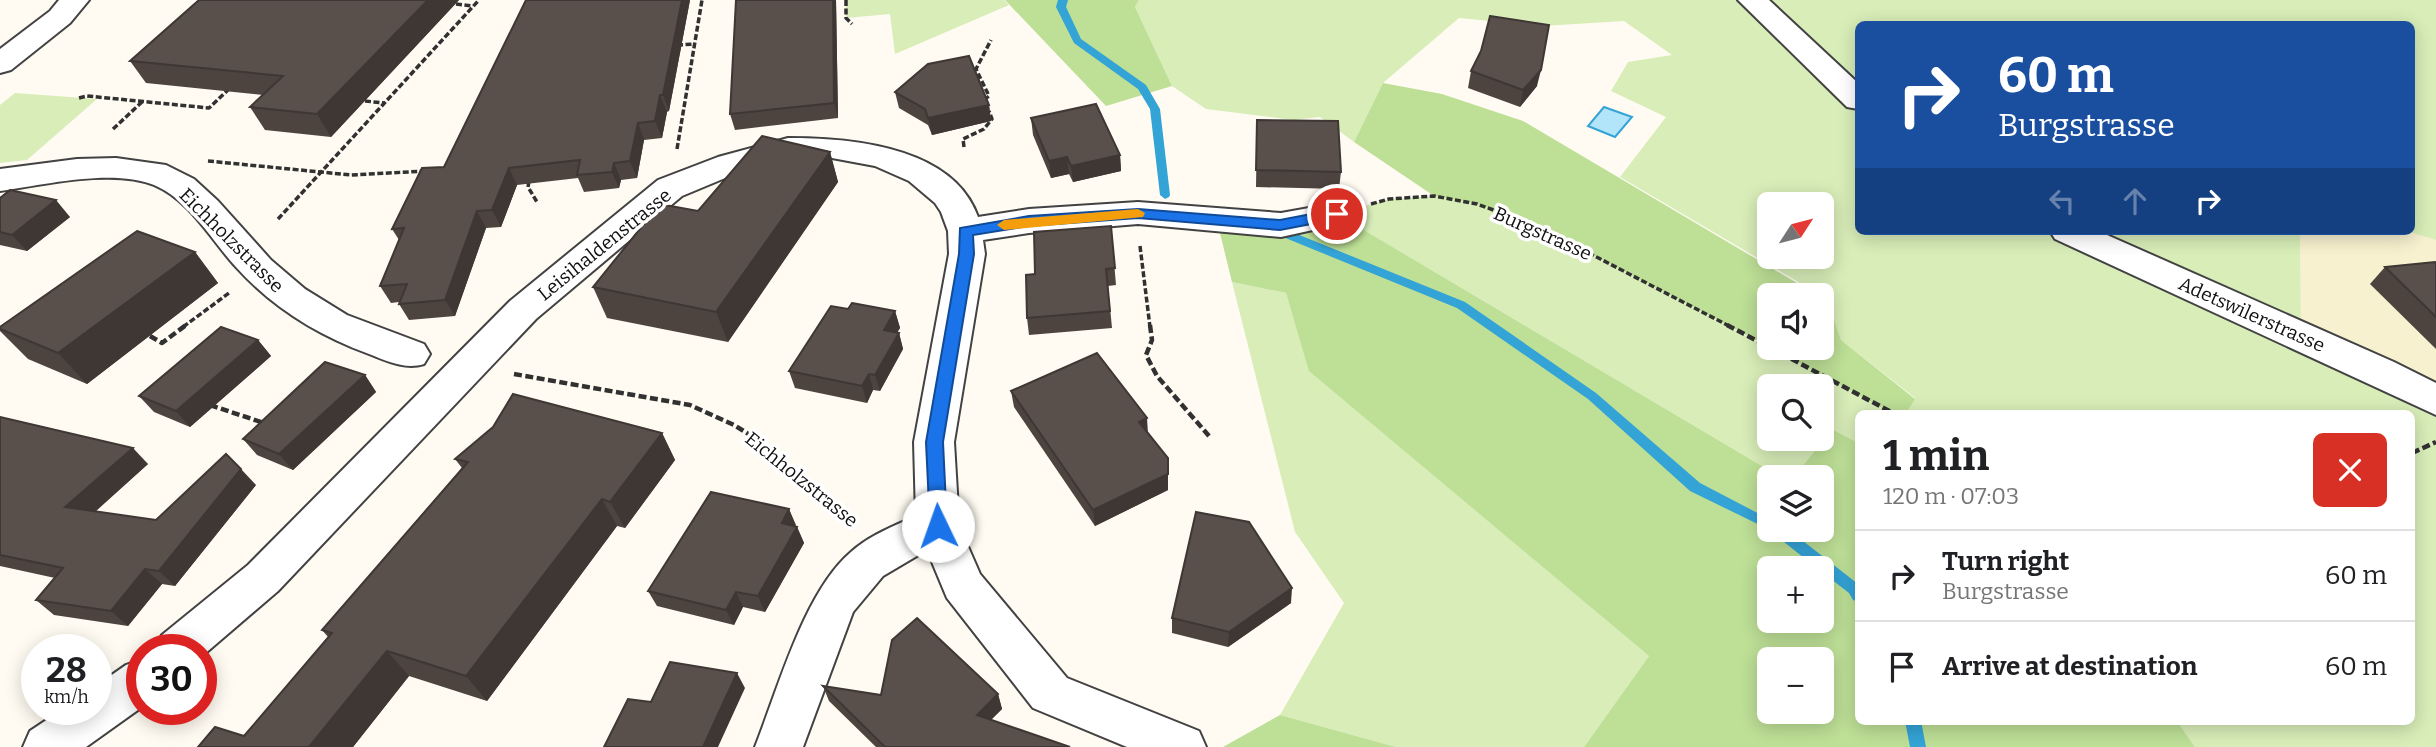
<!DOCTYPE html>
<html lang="en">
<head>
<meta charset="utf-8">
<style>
  :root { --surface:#fff; --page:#f6f6f6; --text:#202124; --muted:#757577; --line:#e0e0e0 }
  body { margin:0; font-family:Bitter,serif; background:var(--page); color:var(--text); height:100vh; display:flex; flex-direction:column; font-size:26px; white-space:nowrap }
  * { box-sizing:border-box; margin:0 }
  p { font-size:23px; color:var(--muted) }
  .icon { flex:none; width:38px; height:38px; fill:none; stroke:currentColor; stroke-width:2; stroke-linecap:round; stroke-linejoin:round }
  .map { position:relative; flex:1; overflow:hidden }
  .sheet { position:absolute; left:1855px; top:410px; width:560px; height:315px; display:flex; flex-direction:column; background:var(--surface); border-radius:10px; box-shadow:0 4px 18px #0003 }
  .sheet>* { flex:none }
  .banner { position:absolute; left:1855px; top:21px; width:560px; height:214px; border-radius:10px; box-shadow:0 4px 18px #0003; background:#1a4fa0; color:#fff; overflow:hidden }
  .needle { width:46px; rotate:54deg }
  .controls { position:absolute; left:1757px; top:192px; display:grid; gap:14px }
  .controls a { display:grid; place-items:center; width:77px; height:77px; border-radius:10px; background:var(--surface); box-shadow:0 4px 18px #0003; font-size:35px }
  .speed { position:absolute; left:21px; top:634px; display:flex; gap:14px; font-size:35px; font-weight:700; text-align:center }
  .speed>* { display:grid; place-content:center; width:91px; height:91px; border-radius:50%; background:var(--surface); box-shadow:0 4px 18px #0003; line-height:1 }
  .speed small { font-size:18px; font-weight:400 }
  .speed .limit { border:10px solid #d22; background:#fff; color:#111 }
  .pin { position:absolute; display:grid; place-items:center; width:60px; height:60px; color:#fff; margin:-30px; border:4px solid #fff; border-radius:50%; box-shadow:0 2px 7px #0007 }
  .me { position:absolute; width:77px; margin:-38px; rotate:357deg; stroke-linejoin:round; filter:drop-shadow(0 0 5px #0008) }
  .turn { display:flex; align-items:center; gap:24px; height:147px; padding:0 28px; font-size:32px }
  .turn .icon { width:91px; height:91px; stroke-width:2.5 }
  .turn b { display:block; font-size:49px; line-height:60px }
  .lanes { display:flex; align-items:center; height:66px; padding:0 28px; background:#0003; justify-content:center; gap:35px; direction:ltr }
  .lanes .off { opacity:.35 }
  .round { display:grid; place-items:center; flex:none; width:74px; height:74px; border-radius:10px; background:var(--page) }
  .head { display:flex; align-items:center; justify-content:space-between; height:119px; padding:0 28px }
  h1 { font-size:42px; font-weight:700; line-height:52px }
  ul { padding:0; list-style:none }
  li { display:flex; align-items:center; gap:21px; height:91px; padding:0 28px; border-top:2px solid var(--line) }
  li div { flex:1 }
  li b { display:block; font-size:26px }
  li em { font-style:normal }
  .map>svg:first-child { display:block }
</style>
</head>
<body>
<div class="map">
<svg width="2436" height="747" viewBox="0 0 2436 747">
  <rect width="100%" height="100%" fill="#fffbf2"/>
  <path fill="#f7f1cf" d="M2300 231H2406L2436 240V400L2301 336Z"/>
  <g fill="#d8edb8" fill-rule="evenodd">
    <path d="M846 0H1004L1009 5 895 54 890 14 846 18Z"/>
    <path d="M1139 0H2436V240L2406 231H2412V24H1858V231H2300L2301 336 2436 400V747H2195L2177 721H2412V413H1906L1915 398 1841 340 1827 301 1822 296 1620 177 1666 117 1611 91 1628 62 1672 55 1624 21 1543 26 1459 18 1383 83 1354 142 1320 117 1294 120 1206 109 1172 86 1135 7ZM1769 205H1822V257H1769Z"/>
    <path d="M15 93 97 99 27 160 0 163V105Z"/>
    <path d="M1434 196 1477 204 1537 226 1893 413H1858V443L1832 429 1793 478H1782L1337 214 1389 199ZM1769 387H1822V439H1769Z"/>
    <path d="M1232 282 1286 293 1310 371 1649 656 1584 747H1396L1280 715 1344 603 1295 532Z"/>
  </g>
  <g fill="#bddf96" fill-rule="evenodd">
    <path d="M1005 0H1139L1135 7 1172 86 1106 106Z"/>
    <path d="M1383 83 1442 94 1523 121 1819 296H1769V347L1537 226 1477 204 1434 196 1354 142Z"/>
    <path d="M1337 214 1782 478H1769V530H1822V478H1793L1832 429 1858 443V721H2177L2195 747H1584L1649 656 1309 371 1286 293 1232 282 1217 221ZM1769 569H1822V621H1769ZM1769 660H1822V712H1769Z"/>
    <path d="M1822 298 1827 300 1841 340 1915 399 1906 413H1892L1771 348H1822Z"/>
    <path d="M1280 715 1396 747H1223Z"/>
  </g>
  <path fill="#b3e5fa" stroke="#34a3d6" stroke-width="2" d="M1604 107 1632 117 1615 137 1588 126Z"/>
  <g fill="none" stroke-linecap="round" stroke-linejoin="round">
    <g fill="#34a3d6" fill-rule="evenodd">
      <path d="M1058 0H1068L1066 7 1081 39 1146 85 1160 109 1170 195 1169 197 1165 199 1160 195 1150 109 1138 89 1074 43 1056 7Z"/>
      <path d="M1287 230 1465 302 1596 393 1700 483 1769 519 1770 530 1690 491 1588 399 1457 308 1283 237 1281 234Z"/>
      <path d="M1772 530H1789L1858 584V602L1853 600 1849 593 1822 572V569H1818L1774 534Z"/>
      <path d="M1905 721H1921L1926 747H1910Z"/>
    </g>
    <g stroke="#424242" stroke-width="4">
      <g id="minor">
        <path d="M59 0H89L70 23 11 70 0 73V49L50 11Z"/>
        <path d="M1738 0H1769L1858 83V109L1847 107Z"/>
        <path d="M788 138C851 138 953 146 978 217L1029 209 1138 202 1281 213 1337 203 1349 206 1354 214 1349 222 1281 237 1138 224 1029 233 983 240 985 254 954 442 959 526 980 574 1067 678 1199 731 1206 747H1127L1033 708 947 598 927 550 883 576 853 612 803 747H755C778 689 804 592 851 552 870 535 894 526 916 516L914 442 949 254 948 231 941 212 935 203 909 181 875 166 832 158H789L742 171 682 196 536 319 278 591 201 657V649H155L162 635 248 565 510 301 658 180 718 157Z"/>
        <path d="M116 158 166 165 194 179 218 201 271 260 305 289 347 315 424 344 430 354 424 364C405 370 387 361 369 354 317 335 273 308 236 267 211 240 190 200 154 185 113 168 43 185 0 191V169L77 159Z"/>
        <path d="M2050 231H2098L2394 362 2436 383V415L2055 239Z"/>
        <path d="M142 659V707L86 747H23L30 731 63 709H96V686L126 665Z"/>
      </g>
    </g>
    <g stroke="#313131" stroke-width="3.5" stroke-dasharray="6 2.5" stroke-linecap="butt">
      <path d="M846 0V18L852 24"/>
      <path d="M456 4 473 6"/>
      <path d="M677 45 694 44"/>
      <path d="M79 98 87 96 209 108 229 89"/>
      <path d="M984 100 989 96 976 69 991 40"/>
      <path d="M365 101 384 103"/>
      <path d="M113 129 142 102"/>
      <path d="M964 147 963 139 984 129 992 119 989 111"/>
      <path d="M677 149 702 0"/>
      <path d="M208 161 351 175 426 171"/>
      <path d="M529 181 528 187 537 202"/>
      <path d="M1371 204 1389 199 1434 196 1477 204 1537 226 1731 327"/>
      <path d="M278 219 479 0"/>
      <path d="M1140 246 1150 327"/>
      <path d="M183 327 229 293"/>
    </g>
    <g stroke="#313131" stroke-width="4.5" stroke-dasharray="8 3.5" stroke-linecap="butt">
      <path d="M1150 325 1152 340 1146 355 1157 376 1209 436"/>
      <path d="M1727 325 1769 347"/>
      <path d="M150 336 162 343 186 325"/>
      <path d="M1771 348 1893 413"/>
      <path d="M514 374 690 405 734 425 763 443 855 523"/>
      <path d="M210 405 264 423"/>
      <path d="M2412 453 2436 442"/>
    </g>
    <use href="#minor" fill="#fff" fill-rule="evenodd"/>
  </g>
  <g fill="#4d4440">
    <path d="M459 0 331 137 265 130 250 107 263 95 146 83 130 61Z"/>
    <path d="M690 0 669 111 667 112 662 138 644 140 637 178 621 180 619 188 584 192 578 178 517 185 501 227 486 228 455 316 409 320 399 304V302L391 303 380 286 399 240 392 229 444 167Z"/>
    <path d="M836 0 838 118 735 130 730 114Z"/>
    <path d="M1471 71 1537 86 1520 107 1468 88Z"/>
    <path d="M895 92 989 105 991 121 932 135 928 125 899 108Z"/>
    <path d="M1031 118 1120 155 1121 171 1073 182 1069 174 1051 178 1033 135Z"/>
    <path d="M1257 120 1341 172 1339 189 1256 187Z"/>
    <path d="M830 152 838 182 728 342 607 318 593 287 698 211Z"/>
    <path d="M0 198 70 217 27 251 0 245Z"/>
    <path d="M1111 226 1116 285 1108 286 1112 328 1029 335 1027 318 1035 274Z"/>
    <path d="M195 252 218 283 87 384 28 359 0 331V327Z"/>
    <path d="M2436 263V349L2370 284 2385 267Z"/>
    <path d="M848 309 895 311 900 328 897 332 899 333 903 349 880 391 873 390 867 403 795 388 789 371Z"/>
    <path d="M258 340 271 356 190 427 154 412 139 396Z"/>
    <path d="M365 375 376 392 293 470 257 455 243 439Z"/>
    <path d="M1011 391 1147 433 1168 474V490L1095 526 1014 407Z"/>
    <path d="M0 417 148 464 95 512 156 520 256 485 175 586 162 584 128 626 54 615 36 600 55 578 0 566Z"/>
    <path d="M662 433 675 460 625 528 617 526 487 701 409 676 353 747H198L244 736 328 637 322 630 462 468 455 459Z"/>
    <path d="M789 509 795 526 797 527 804 543 765 612 743 607 734 625 657 606 648 591Z"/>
    <path d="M1291 603 1228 647 1172 633V618Z"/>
    <path d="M823 686 881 695 998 694 1002 709 991 720 1070 747H876L829 701Z"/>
  </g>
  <g fill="#3e3734">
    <path d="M428 0H459L331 137 317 114Z"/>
    <path d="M682 0H690L669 111 663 95Z"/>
    <path d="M833 0H836L838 118 834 103Z"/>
    <path d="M1541 70 1537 86 1520 107 1523 90Z"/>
    <path d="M660 95 667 112 662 138 655 121Z"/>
    <path d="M989 105 991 121 932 135 928 118Z"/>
    <path d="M638 123 644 140 637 178 630 161Z"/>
    <path d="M830 152 838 182 728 342 716 312Z"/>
    <path d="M1120 155 1121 171 1073 182 1071 166Z"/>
    <path d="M1067 157 1069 174 1051 178 1049 161Z"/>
    <path d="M614 163 621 180 619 188 612 172Z"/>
    <path d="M509 168 517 185 501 227 492 210Z"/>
    <path d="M56 200 70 217 27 251 12 235Z"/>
    <path d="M477 211 486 228 455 316 445 300Z"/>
    <path d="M195 252 218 283 87 384 58 353Z"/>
    <path d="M895 311 900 328 889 346 884 330Z"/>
    <path d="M899 333 903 349 880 391 875 375Z"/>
    <path d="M258 340 271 356 190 427 176 411Z"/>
    <path d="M869 374 873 390 867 403 862 386Z"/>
    <path d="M365 375 376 392 293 470 279 454Z"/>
    <path d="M1147 418 1148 434 1139 422Z"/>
    <path d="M662 433 675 460 625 528 610 502Z"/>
    <path d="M133 448 148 464 82 523 65 507Z"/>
    <path d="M1168 458V490L1095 526 1093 510Z"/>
    <path d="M241 469 256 485 175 586 159 571Z"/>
    <path d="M602 499 617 526 487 701 466 676Z"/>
    <path d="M789 509 796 525 788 539 782 523Z"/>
    <path d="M797 527 804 543 765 612 758 596Z"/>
    <path d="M145 569 162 584 128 626 111 611Z"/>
    <path d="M1292 588 1291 603 1228 647 1229 632Z"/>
    <path d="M736 592 743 607 734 625 726 610Z"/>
    <path d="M387 651 409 676 353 747H309Z"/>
    <path d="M737 673 745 688 718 747H703Z"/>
    <path d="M998 694 1002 709 981 729 977 715Z"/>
  </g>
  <g fill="#594f4b" stroke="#3e3734" stroke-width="2">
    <path d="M199 0H428L317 114 250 107 283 76 130 61Z"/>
    <path d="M526 0H682L663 95H660L655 121 638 123 630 161 614 163 612 172 577 175 580 160 509 168 492 210 477 211 445 300 399 304 407 284 380 286 404 228 392 229 422 168 444 167Z"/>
    <path d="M736 0H833L834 103 730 114Z"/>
    <path d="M1490 16 1549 25 1541 70 1523 90 1471 71 1481 51Z"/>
    <path d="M969 56 989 105 928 118 925 109 895 92 928 64Z"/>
    <path d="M1096 104 1120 155 1071 166 1067 157 1049 161 1031 118Z"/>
    <path d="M1257 120 1338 121 1341 172 1256 170Z"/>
    <path d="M762 136 830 152 716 312 593 287 660 204 698 211Z"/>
    <path d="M10 190 56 200 12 235 0 232V198Z"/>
    <path d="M1111 226 1115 268 1106 269 1110 311 1027 318 1026 275 1035 274 1034 232Z"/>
    <path d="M137 231 195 252 58 353 0 329V327Z"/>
    <path d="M2435 262 2436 263V317L2385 267Z"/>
    <path d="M852 303 895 311 884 330 899 333 875 375 869 374 862 386 789 371 831 306 848 309Z"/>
    <path d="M221 327 258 340 176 411 139 396Z"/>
    <path d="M1097 353 1147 418 1139 422 1168 458V474L1093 510 1011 391Z"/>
    <path d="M325 362 365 375 279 454 243 439Z"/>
    <path d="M513 394 662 433 610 502 602 499 466 676 387 651 309 747H198L215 727 244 736 332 633 322 630 468 462 455 459 493 427Z"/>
    <path d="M0 417 133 448 65 507 156 520 226 454 241 469 159 571 145 569 111 611 36 600 63 568 0 555Z"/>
    <path d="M711 492 789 509 782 523 797 527 758 596 736 592 726 610 648 591Z"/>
    <path d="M1196 512 1249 522 1292 588 1229 632 1172 618Z"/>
    <path d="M917 618 998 694 977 715 1070 747H885L823 686 881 695 892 640Z"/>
    <path d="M670 662 737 673 703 747H604L628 699 651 702Z"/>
  </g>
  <path fill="#1a73e8" stroke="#114b97" stroke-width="2" d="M1138 209 1280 220 1337 209 1344 214 1337 219 1280 230 1138 218 1029 226 973 235 974 254 943 442 947 526 945 531 938 534 932 531 930 526 926 442 959 254 960 228 1029 216Z"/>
  <path fill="#f59e0b" d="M1138 209 1145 213 1143 217 1004 230 997 225 1004 220Z"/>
  <g text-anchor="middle" stroke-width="7" stroke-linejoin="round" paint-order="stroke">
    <g font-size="19" fill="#0f0f0f" stroke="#fff">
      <text transform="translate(1543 233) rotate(24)" y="7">Burgstrasse</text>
      <text transform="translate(232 240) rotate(45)" y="7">Eichholzstrasse</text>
      <text transform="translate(604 244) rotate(-39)" y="7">Leisihaldenstrasse</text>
      <text transform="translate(2252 314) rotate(24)" y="7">Adetswilerstrasse</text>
      <text transform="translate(802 479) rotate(39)" y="7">Eichholzstrasse</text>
    </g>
  </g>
</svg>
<div class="controls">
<a><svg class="needle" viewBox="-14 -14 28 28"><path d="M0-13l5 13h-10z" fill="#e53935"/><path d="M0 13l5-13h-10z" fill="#757577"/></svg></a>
<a><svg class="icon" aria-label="sound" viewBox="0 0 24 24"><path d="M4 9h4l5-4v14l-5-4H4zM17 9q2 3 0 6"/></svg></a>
<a><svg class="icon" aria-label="search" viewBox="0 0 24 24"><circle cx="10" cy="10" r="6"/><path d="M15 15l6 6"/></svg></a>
<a><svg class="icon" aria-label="layers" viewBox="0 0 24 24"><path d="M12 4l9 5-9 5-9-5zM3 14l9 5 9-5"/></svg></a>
<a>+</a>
<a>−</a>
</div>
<div class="speed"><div>28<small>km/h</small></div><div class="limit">30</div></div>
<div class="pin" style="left:1337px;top:214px;background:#d93025"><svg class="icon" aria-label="arrive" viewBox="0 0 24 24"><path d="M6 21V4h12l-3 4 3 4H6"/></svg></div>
<svg class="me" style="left:938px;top:526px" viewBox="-20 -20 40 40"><circle r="19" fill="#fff"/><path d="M0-13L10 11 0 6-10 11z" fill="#1a73e8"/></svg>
<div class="banner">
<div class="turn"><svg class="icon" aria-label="right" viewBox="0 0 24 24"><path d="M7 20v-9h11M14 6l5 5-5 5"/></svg><div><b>60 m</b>Burgstrasse</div></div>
<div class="lanes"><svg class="icon off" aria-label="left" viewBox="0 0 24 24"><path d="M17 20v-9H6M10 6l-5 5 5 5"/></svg><svg class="icon off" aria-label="ahead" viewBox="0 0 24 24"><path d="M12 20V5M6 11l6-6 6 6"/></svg><svg class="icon" aria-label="right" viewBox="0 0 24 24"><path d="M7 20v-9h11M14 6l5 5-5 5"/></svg></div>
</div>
<section class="sheet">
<div class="head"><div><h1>1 min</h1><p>120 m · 07:03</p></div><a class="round" style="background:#d93025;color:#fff"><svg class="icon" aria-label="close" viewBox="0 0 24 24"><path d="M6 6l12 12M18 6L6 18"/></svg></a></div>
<ul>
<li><svg class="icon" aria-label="right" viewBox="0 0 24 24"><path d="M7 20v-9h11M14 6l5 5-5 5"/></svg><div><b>Turn right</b><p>Burgstrasse</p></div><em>60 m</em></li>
<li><svg class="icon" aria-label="arrive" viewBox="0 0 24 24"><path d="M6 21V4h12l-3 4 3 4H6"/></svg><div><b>Arrive at destination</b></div><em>60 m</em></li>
</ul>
</section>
</div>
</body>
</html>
